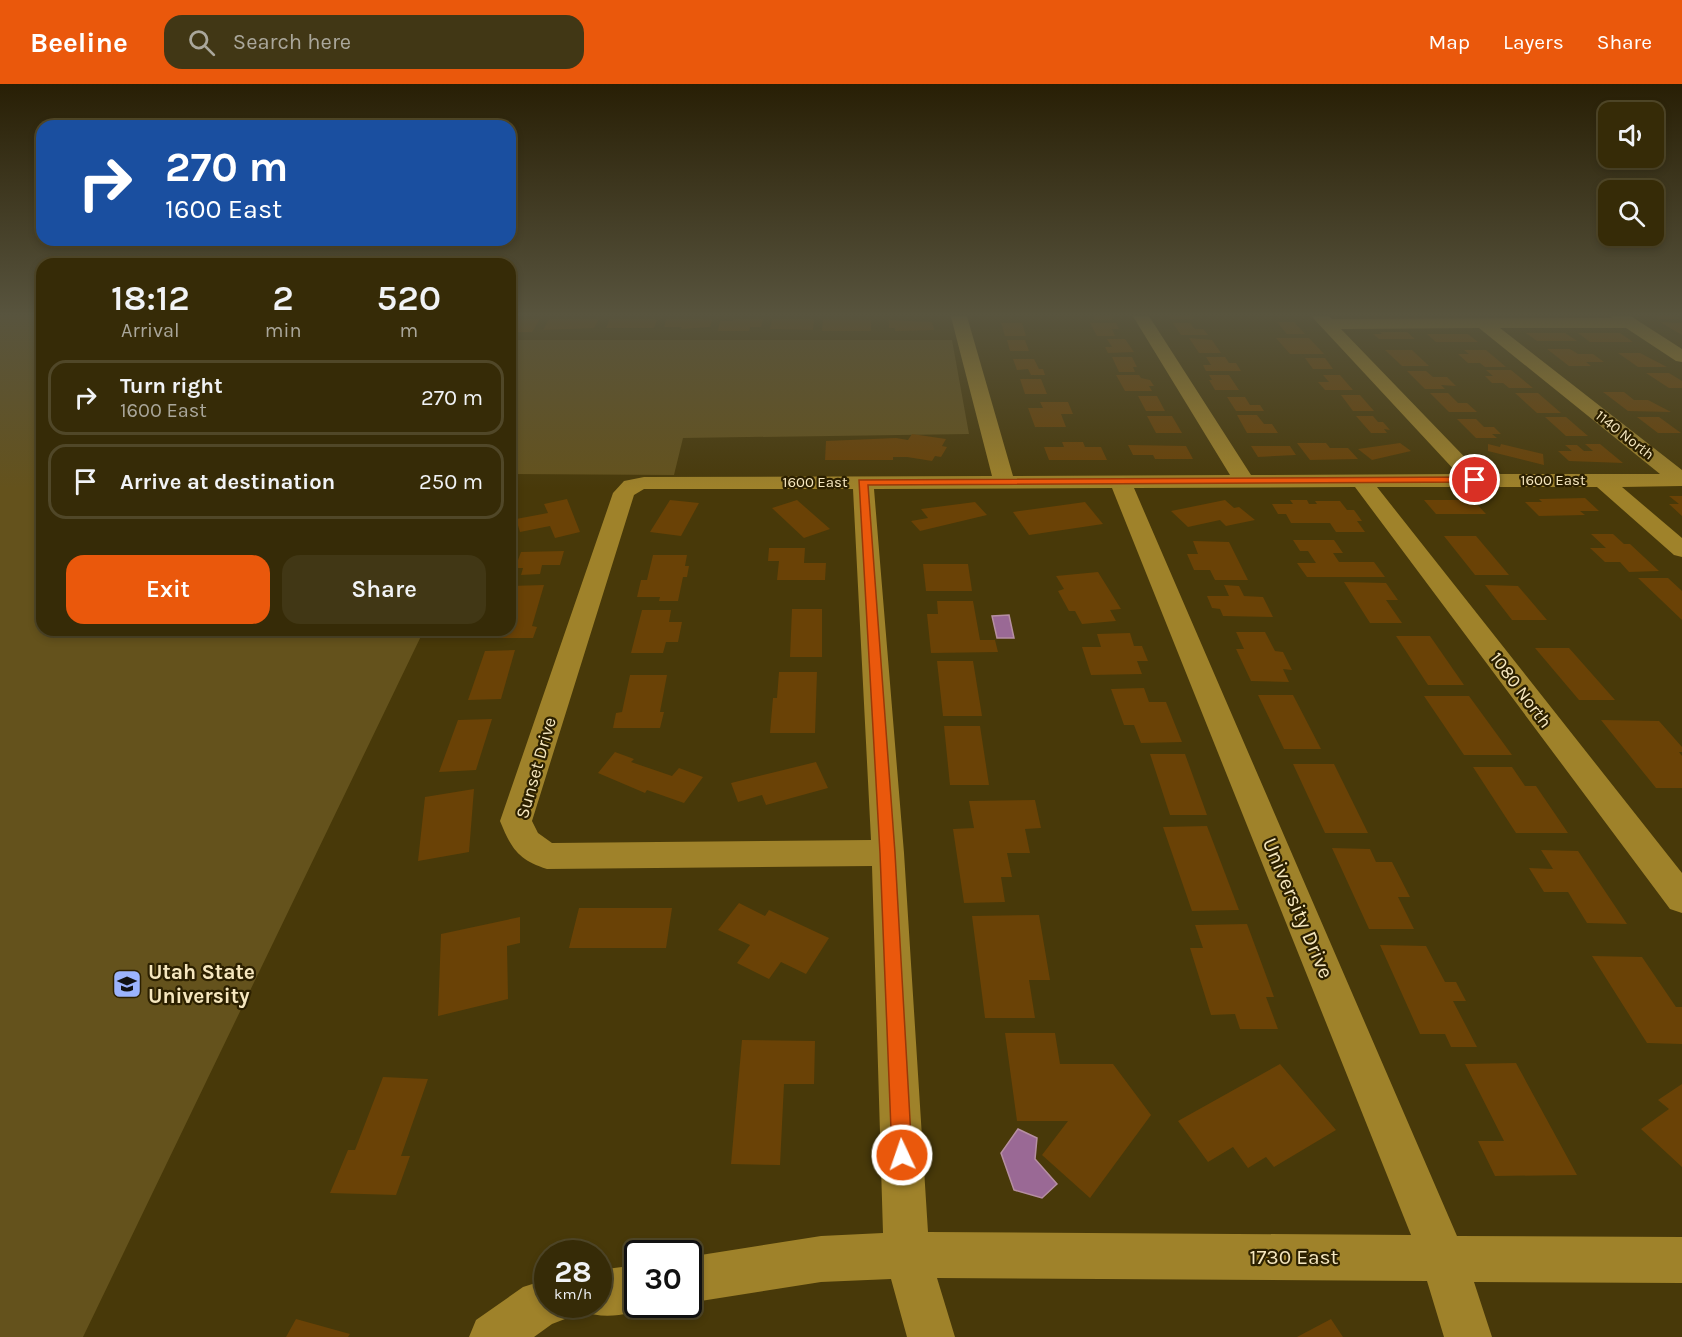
<!DOCTYPE html>
<html lang="en">
<head>
<meta charset="utf-8">
<style>
  :root { --surface:#362b07; --page:#413715; --text:#f1f3f6; --muted:#aaa79b; --line:#504728; --accent:#ea580c }
  body { margin:0; font-family:Karla,sans-serif; background:var(--page); color:var(--text); height:100vh; display:flex; flex-direction:column; font-size:22px; white-space:nowrap }
  * { box-sizing:border-box; margin:0 }
  p { font-size:20px; color:var(--muted) }
  .icon { flex:none; width:33px; height:33px; fill:none; stroke:currentColor; stroke-width:2; stroke-linecap:round; stroke-linejoin:round }
  .map { position:relative; flex:1; overflow:hidden }
  .details { position:absolute; left:36px; top:174px; width:480px; height:378px; display:flex; flex-direction:column; background:var(--surface); border-radius:18px; box-shadow:0 3px 9px #0003,0 0 0 2px var(--line) }
  .details>* { flex:none }
  .banner { position:absolute; left:36px; top:36px; width:480px; height:126px; border-radius:18px; box-shadow:0 3px 9px #0003,0 0 0 2px var(--line); background:#1a4fa0; color:#fff; overflow:hidden }
  .tools { position:absolute; left:1598px; top:18px; display:grid; gap:12px }
  .tools a { display:grid; place-items:center; width:66px; height:66px; border-radius:12px; background:var(--surface); box-shadow:0 3px 9px #0003,0 0 0 2px var(--line); font-size:30px }
  .speed { position:absolute; left:534px; top:1156px; display:flex; gap:12px; font-size:30px; font-weight:700; text-align:center }
  .speed>* { display:grid; place-content:center; width:78px; height:78px; border-radius:50%; background:var(--surface); box-shadow:0 3px 9px #0003,0 0 0 2px var(--line); line-height:1 }
  .speed small { font-size:15px; font-weight:400 }
  .speed .limit { border:3px solid #111; border-radius:9px; background:#fff; color:#111 }
  .pin { position:absolute; display:grid; place-items:center; width:51px; height:51px; color:#fff; margin:-26px; border:3px solid #fff; border-radius:50%; box-shadow:0 2px 6px #0007 }
  .me { position:absolute; width:66px; margin:-33px; rotate:357deg; stroke-linejoin:round; filter:drop-shadow(0 0 4px #0008) }
  .turn { display:flex; align-items:center; gap:21px; height:126px; padding:0 30px; font-size:27px }
  .turn .icon { width:78px; height:78px; stroke-width:2.5 }
  .turn b { display:block; font-size:42px; line-height:51px }
  .eta { display:flex; justify-content:space-evenly; align-items:center; height:102px; text-align:center }
  .eta b { font-size:36px; font-weight:600; line-height:42px }
  .button { display:flex; gap:12px; margin-top:auto; padding:12px 30px }
  .button a { flex:1; height:69px; border-radius:18px; background:var(--accent); color:#fff; font-size:24px; font-weight:600; line-height:69px; text-align:center }
  .button a+a { background:var(--page); color:var(--text) }
  ul { padding:0; list-style:none }
  li { display:flex; align-items:center; gap:18px; height:75px; margin:0 12px 9px; padding:0 18px; border:3px solid var(--line); border-radius:18px }
  li div { flex:1 }
  li b { display:block; font-size:22px }
  li em { font-style:normal }
  header { display:flex; align-items:center; gap:36px; box-sizing:border-box; height:84px; padding:0 30px; background:var(--accent); color:#fff }
  header strong { font-size:28px }
  nav { display:flex; gap:33px; margin-inline-start:auto; font-size:21px }
  .search { width:420px; height:54px; background:var(--page); display:flex; align-items:center; gap:15px; box-sizing:border-box; padding:0 21px; border-radius:18px; color:var(--muted); font-size:22px }
  .map>svg:first-child { display:block }
</style>
</head>
<body>
<header>
<strong>Beeline</strong>
<div class="search"><svg class="icon" aria-label="search" viewBox="0 0 24 24"><circle cx="10" cy="10" r="6"/><path d="M15 15l6 6"/></svg>Search here</div>
<nav><a>Map</a><a>Layers</a><a>Share</a></nav>
</header>
<div class="map">
<svg width="1682" height="1253" viewBox="0 0 1682 1253">
  <rect width="100%" height="100%" fill="#483909"/>
  <g fill="#64521c">
    <path d="M0 229H42V252L37 256H42V546H424L83 1253H0Z"/>
    <path d="M510 256H952L969 350 683 354 674 391 510 390Z"/>
  </g>
  <g fill="#9a6995" stroke="#b68fa2" stroke-width="1.5">
    <path d="M1009 531 1014 554H997L992 532Z"/>
    <path d="M1018 1045 1037 1054 1035 1075 1057 1100 1042 1114 1014 1106 1001 1069Z"/>
  </g>
  <g fill="#6a4206">
    <path d="M1092 229H1109L1113 236H1095Z"/>
    <path d="M1167 229H1189L1193 235H1171Z"/>
    <path d="M1649 229H1669L1679 235H1659Z"/>
    <path d="M524 235H540L532 248H510V236Z"/>
    <path d="M549 235H599L594 244 543 246Z"/>
    <path d="M610 235H657L654 244H606Z"/>
    <path d="M666 235H701L712 236 710 243 681 245 682 243H664Z"/>
    <path d="M734 235H763L761 243H750L749 247H718L720 237H733Z"/>
    <path d="M772 235H814L813 246 770 245Z"/>
    <path d="M823 235 871 236V247H822Z"/>
    <path d="M889 236 932 238 934 246 895 247V244H889Z"/>
    <path d="M1277 238H1294L1305 250H1287Z"/>
    <path d="M1660 238 1682 239V251Z"/>
    <path d="M1001 239H1022L1026 252H1005Z"/>
    <path d="M1090 239H1116L1119 245H1112L1115 252H1097Z"/>
    <path d="M1173 239H1190L1195 245H1203L1208 251H1181Z"/>
    <path d="M1380 248H1407L1415 255H1379L1373 250H1382Z"/>
    <path d="M1526 249H1565L1577 257H1537Z"/>
    <path d="M1578 249H1620L1633 258H1590Z"/>
    <path d="M1427 250H1468L1478 258H1436Z"/>
    <path d="M1189 254 1212 256 1221 269H1199Z"/>
    <path d="M1276 254H1309L1324 270H1290Z"/>
    <path d="M1107 255H1125L1134 268 1108 269 1105 263H1112Z"/>
    <path d="M1007 256H1025L1029 267H1010Z"/>
    <path d="M1547 265H1570L1578 270H1593L1604 278H1586L1591 282H1569Z"/>
    <path d="M1385 266H1412L1429 282H1402Z"/>
    <path d="M1464 266H1486L1506 283H1485L1480 279H1468L1458 270H1469Z"/>
    <path d="M1618 269H1640L1667 283H1638Z"/>
    <path d="M1112 273H1132L1137 283H1133L1135 288H1119Z"/>
    <path d="M1206 273H1225L1229 279H1236L1241 287H1206L1203 281H1211Z"/>
    <path d="M1305 274H1325L1333 285H1313Z"/>
    <path d="M1013 275H1034L1039 285H1043L1045 291H1031L1028 285 1017 286Z"/>
    <path d="M1486 286H1511L1533 304H1509L1503 299H1492L1485 292H1493Z"/>
    <path d="M1407 287H1426L1433 293H1447L1456 302 1441 301 1445 305H1425Z"/>
    <path d="M1646 289H1669L1682 297V304H1669Z"/>
    <path d="M1116 291H1139L1141 294 1150 296 1154 302H1149L1152 307H1125Z"/>
    <path d="M1209 291H1229L1239 306H1215L1209 296H1212Z"/>
    <path d="M1323 291H1340L1353 306H1325L1318 298H1329Z"/>
    <path d="M1020 295H1041L1047 310H1025Z"/>
    <path d="M1603 308H1624L1634 316H1648L1671 328 1628 327Z"/>
    <path d="M1430 309H1448L1458 319H1467L1477 328H1449Z"/>
    <path d="M1515 309H1538L1561 329H1537Z"/>
    <path d="M1341 311H1360L1374 327H1353Z"/>
    <path d="M1138 312H1157L1165 327H1146Z"/>
    <path d="M1227 313H1245L1250 321H1260L1264 327H1236Z"/>
    <path d="M1040 318H1068L1073 330H1061L1066 343H1035L1028 324H1043Z"/>
    <path d="M1237 331H1257L1264 340H1272L1278 349H1247Z"/>
    <path d="M1147 332H1172L1182 349H1156Z"/>
    <path d="M1356 332H1373L1378 338H1383L1390 346 1384 345 1387 349H1371Z"/>
    <path d="M1545 333H1566L1588 352H1566Z"/>
    <path d="M1637 333H1659L1681 349H1658Z"/>
    <path d="M1457 335H1476L1484 343H1494L1501 350H1492L1497 354H1476Z"/>
    <path d="M912 350 946 355 942 362 947 363 941 373 935 372 932 377 907 373H893V376H825L826 357 896 354 908 356Z"/>
    <path d="M1062 358H1083L1085 363H1101L1107 376H1049L1044 363H1064Z"/>
    <path d="M1297 359H1326L1330 364H1348L1358 375 1310 376Z"/>
    <path d="M1400 359 1411 367 1372 376 1358 365Z"/>
    <path d="M1488 360 1500 363 1501 360 1543 370 1544 381 1488 367Z"/>
    <path d="M1585 360H1600L1623 379 1569 377 1558 367H1572L1565 361H1577L1584 367H1593Z"/>
    <path d="M1128 361 1186 362 1193 375H1155L1153 371H1133Z"/>
    <path d="M1251 362H1290L1296 371 1258 373Z"/>
    <path d="M1669 412H1682V432L1669 420H1679Z"/>
    <path d="M1585 414 1599 427H1580L1585 431 1539 432 1525 418H1542L1539 415Z"/>
    <path d="M567 415 580 448 555 454 550 442 520 448 516 435 548 429 544 420Z"/>
    <path d="M670 416 699 419 681 452 650 448Z"/>
    <path d="M797 416 830 445 804 454 772 424Z"/>
    <path d="M1225 416 1234 424 1239 423 1255 436 1226 442 1220 436 1188 443 1171 427Z"/>
    <path d="M1290 416H1307L1309 420H1317L1315 417H1340L1347 426H1354L1362 437H1357L1365 448H1336L1330 439H1291L1286 430H1278L1272 420H1293Z"/>
    <path d="M1424 416H1473L1486 430H1436Z"/>
    <path d="M975 418 987 431 920 447 911 437 928 434 921 425Z"/>
    <path d="M1085 418 1103 440 1029 451 1013 428Z"/>
    <path d="M1591 450H1613L1624 460H1630L1659 487 1629 488 1620 478H1605L1590 464H1606Z"/>
    <path d="M1444 452H1476L1509 491H1475Z"/>
    <path d="M1293 456H1334L1343 469H1333L1339 478H1374L1385 493H1307L1297 479H1316L1308 467H1300Z"/>
    <path d="M1193 457 1229 458 1248 496H1215L1210 486H1194L1187 470H1198Z"/>
    <path d="M769 464H805L804 479H826L825 496H777L779 477H768Z"/>
    <path d="M564 467 560 481H542L540 490 521 491 523 484H515L521 468Z"/>
    <path d="M653 471H687L685 482H689L687 493H683L678 517H659L660 513H637L641 496H647Z"/>
    <path d="M923 480H968L972 507H926Z"/>
    <path d="M1098 488 1121 525 1110 526 1116 537 1082 540 1075 527H1069L1058 507 1064 505 1056 492Z"/>
    <path d="M1638 494H1668L1682 507V536Z"/>
    <path d="M1344 498 1386 499 1398 516H1386L1402 539H1370Z"/>
    <path d="M544 501 532 542 537 543 533 554H498L501 546H510V524L516 517H510V502Z"/>
    <path d="M1224 501 1239 502 1244 512 1263 513 1273 533 1223 532 1220 525 1212 524 1207 512H1229Z"/>
    <path d="M1485 501 1518 502 1547 536H1512Z"/>
    <path d="M937 517H973L980 556H995L998 568 931 569 927 530H938Z"/>
    <path d="M792 525H822V573H790Z"/>
    <path d="M642 526H671L669 538H682L678 558H666L663 569H631Z"/>
    <path d="M1236 548H1265L1275 567 1283 568 1292 586 1283 585 1289 598 1251 597 1236 565H1244Z"/>
    <path d="M1130 549 1134 562H1142L1148 577H1137L1142 590 1091 591 1082 563H1101L1097 550Z"/>
    <path d="M1396 552H1430L1464 601H1428Z"/>
    <path d="M1535 564H1569L1615 616H1579Z"/>
    <path d="M515 566 501 615 468 616 485 567Z"/>
    <path d="M937 577H973L982 632H943Z"/>
    <path d="M779 588H817L815 649H770L773 614H777Z"/>
    <path d="M630 591H667L660 628H664L660 644H613L616 629 622 628Z"/>
    <path d="M1144 604 1149 618H1166L1182 658 1141 659 1134 641H1124L1111 605Z"/>
    <path d="M1258 611H1293L1321 665H1284Z"/>
    <path d="M1424 612H1469L1512 671H1464Z"/>
    <path d="M492 635 476 686 439 688 458 636Z"/>
    <path d="M1601 636 1659 637 1682 663V668H1679L1682 672V704H1656Z"/>
    <path d="M944 642H980L989 701H950Z"/>
    <path d="M615 668 634 675 631 678 672 692 679 684 703 693 684 719 647 706 645 709 598 689Z"/>
    <path d="M1150 670H1185L1207 731H1170Z"/>
    <path d="M816 678 828 704 766 721 762 711 738 718 731 699Z"/>
    <path d="M1293 680H1334L1368 749H1325Z"/>
    <path d="M1473 683H1512L1525 702H1536L1568 749H1516Z"/>
    <path d="M474 705 469 768 418 777 425 713Z"/>
    <path d="M1035 716 1041 744 1025 745 1030 769H1007L1012 793H1001L1005 818 964 819 953 745 974 744 969 717Z"/>
    <path d="M1207 742 1239 826 1192 827 1163 743Z"/>
    <path d="M1332 764 1370 765 1376 778H1392L1410 813H1398L1414 845H1369Z"/>
    <path d="M1541 766 1578 767 1627 840 1587 839 1568 808H1544L1529 784 1553 785Z"/>
    <path d="M739 819 765 832 769 826 829 854 806 890 781 878 769 895 737 879 750 861 718 846Z"/>
    <path d="M579 824H672L666 864H569Z"/>
    <path d="M1039 831 1050 896H1029L1035 934H985L972 832Z"/>
    <path d="M520 833V859L507 862 508 915 438 932 441 850Z"/>
    <path d="M1247 840 1274 913H1266L1278 945H1240L1235 930 1211 931 1190 864H1203L1195 841Z"/>
    <path d="M1380 861 1426 862 1445 898H1456L1466 917H1453L1477 963H1451L1445 950H1420Z"/>
    <path d="M1592 872 1642 873 1676 923H1682V960L1647 959Z"/>
    <path d="M1005 949H1055L1060 980H1113L1151 1031 1090 1114 1042 1071 1068 1037H1017Z"/>
    <path d="M742 956 815 957 814 1000H784L780 1081 731 1080Z"/>
    <path d="M1516 979 1577 1091 1495 1092 1478 1057H1504L1465 980Z"/>
    <path d="M1280 980 1336 1046 1274 1083 1266 1073 1248 1084 1233 1063 1208 1078 1178 1037Z"/>
    <path d="M383 993 428 995 401 1072H410L396 1111 330 1109 348 1066H355Z"/>
    <path d="M1682 1000V1083L1641 1045 1669 1025 1658 1016Z"/>
    <path d="M296 1235 350 1250 348 1253H286Z"/>
    <path d="M1331 1235 1343 1253H1297Z"/>
  </g>
  <g fill="none" stroke-linecap="round" stroke-linejoin="round">
    <g fill="#9f822a" fill-rule="evenodd">
      <path d="M950 229H966L1013 392 1230 391 1131 229H1147L1251 391 1458 390 1314 235 1312 232 1314 229H1326L1332 235 1612 234 1608 229H1626L1682 265V278L1676 277 1626 244H1500L1682 386V402L1622 403 1682 454V473L1674 471 1597 403H1377L1682 789V829L1670 825 1355 403 1134 404 1457 1152 1682 1153V1199L1474 1198 1492 1253H1444L1427 1197 937 1194 955 1253H907L891 1195 821 1198 688 1219V1173L821 1152 883 1149 872 782 547 785C518 776 511 764 500 737L613 409 624 397 644 393 992 392ZM1479 244 1660 390H1481L1341 245ZM1112 404 1411 1151 928 1148 904 769 874 405ZM644 405H853L871 756 552 759 538 749 532 737 634 411Z"/>
      <path d="M638 1181V1221H653C630 1231 605 1236 581 1227L579 1221H598V1186Z"/>
      <path d="M548 1195V1221H570L565 1235 552 1240 534 1253H469L476 1236 523 1203Z"/>
    </g>
  </g>
  <linearGradient id="sky" x2="0" y2="1"><stop stop-color="#281f05"/><stop offset="0.57" stop-color="#58543e"/><stop offset="1" stop-color="#58543e" stop-opacity="0"/></linearGradient>
  <rect width="1682" height="405" fill="url(#sky)"/>
  <path fill="#ea580c" stroke="#983908" stroke-width="1.5" d="M1475 393 1480 396 1479 398 868 401 895 769 912 1071 909 1078 902 1081 895 1078 892 1071 880 769 859 396Z"/>
  <defs>
    <g id="university-square" transform="scale(1.5)"><rect x="-9" y="-9" width="18" height="18" rx="4" fill="#9cb4fd" stroke="#2c2000"/><path d="M0-5L7-2L0 1L-7-2ZM-4 1L0 2.5L4 1V4Q0 6-4 4Z" fill="#111"/></g>
  </defs>
  <g fill-rule="evenodd">
    <use href="#university-square" x="127" y="900"/>
  </g>
  <g text-anchor="middle" stroke-width="4.5" stroke-linejoin="round" paint-order="stroke">
    <g font-size="15" fill="#f6e7bf" stroke="#2c2000">
      <text transform="translate(1625 351) rotate(38)" y="5">1140 North</text>
      <text x="1553" y="401">1600 East</text>
      <text x="815" y="403">1600 East</text>
    </g>
    <g font-size="18" fill="#f6e7bf" stroke="#2c2000">
      <text transform="translate(1521 606) rotate(53)" y="6">1080 North</text>
      <text transform="translate(536 684) rotate(-74)" y="6">Sunset Drive</text>
    </g>
    <g font-size="21" fill="#f6e7bf" stroke="#2c2000">
      <text transform="translate(1298 824) rotate(67)" y="7">University Drive</text>
      <text x="1294" y="1180">1730 East</text>
    </g>
    <g font-size="21" font-weight="bold" fill="#f6e7bf" stroke="#2c2000" text-anchor="start">
      <text x="148" y="895">Utah State<tspan x="148" dy="24">University</tspan></text>
    </g>
  </g>
</svg>
<div class="tools">
<a><svg class="icon" aria-label="sound" viewBox="0 0 24 24"><path d="M4 9h4l5-4v14l-5-4H4zM17 9q2 3 0 6"/></svg></a>
<a><svg class="icon" aria-label="search" viewBox="0 0 24 24"><circle cx="10" cy="10" r="6"/><path d="M15 15l6 6"/></svg></a>
</div>
<div class="speed"><div>28<small>km/h</small></div><div class="limit">30</div></div>
<div class="pin" style="left:1475px;top:396px;background:#d93025"><svg class="icon" aria-label="arrive" viewBox="0 0 24 24"><path d="M6 21V4h12l-3 4 3 4H6"/></svg></div>
<svg class="me" style="left:902px;top:1071px" viewBox="-20 -20 40 40"><circle r="17" fill="#ea580c" stroke="#fff" stroke-width="3"/><path d="M0-11L8 9 0 5-8 9z" fill="#fff"/></svg>
<div class="banner">
<div class="turn"><svg class="icon" aria-label="right" viewBox="0 0 24 24"><path d="M7 20v-9h11M14 6l5 5-5 5"/></svg><div><b>270 m</b>1600 East</div></div>
</div>
<section class="details">
<div class="eta">
<div><b>18:12</b><p>Arrival</p></div>
<div><b>2</b><p>min</p></div>
<div><b>520</b><p>m</p></div>
</div>
<ul>
<li><svg class="icon" aria-label="right" viewBox="0 0 24 24"><path d="M7 20v-9h11M14 6l5 5-5 5"/></svg><div><b>Turn right</b><p>1600 East</p></div><em>270 m</em></li>
<li><svg class="icon" aria-label="arrive" viewBox="0 0 24 24"><path d="M6 21V4h12l-3 4 3 4H6"/></svg><div><b>Arrive at destination</b></div><em>250 m</em></li>
</ul>
<div class="button"><a>Exit</a><a>Share</a></div>
</section>
</div>
</body>
</html>
